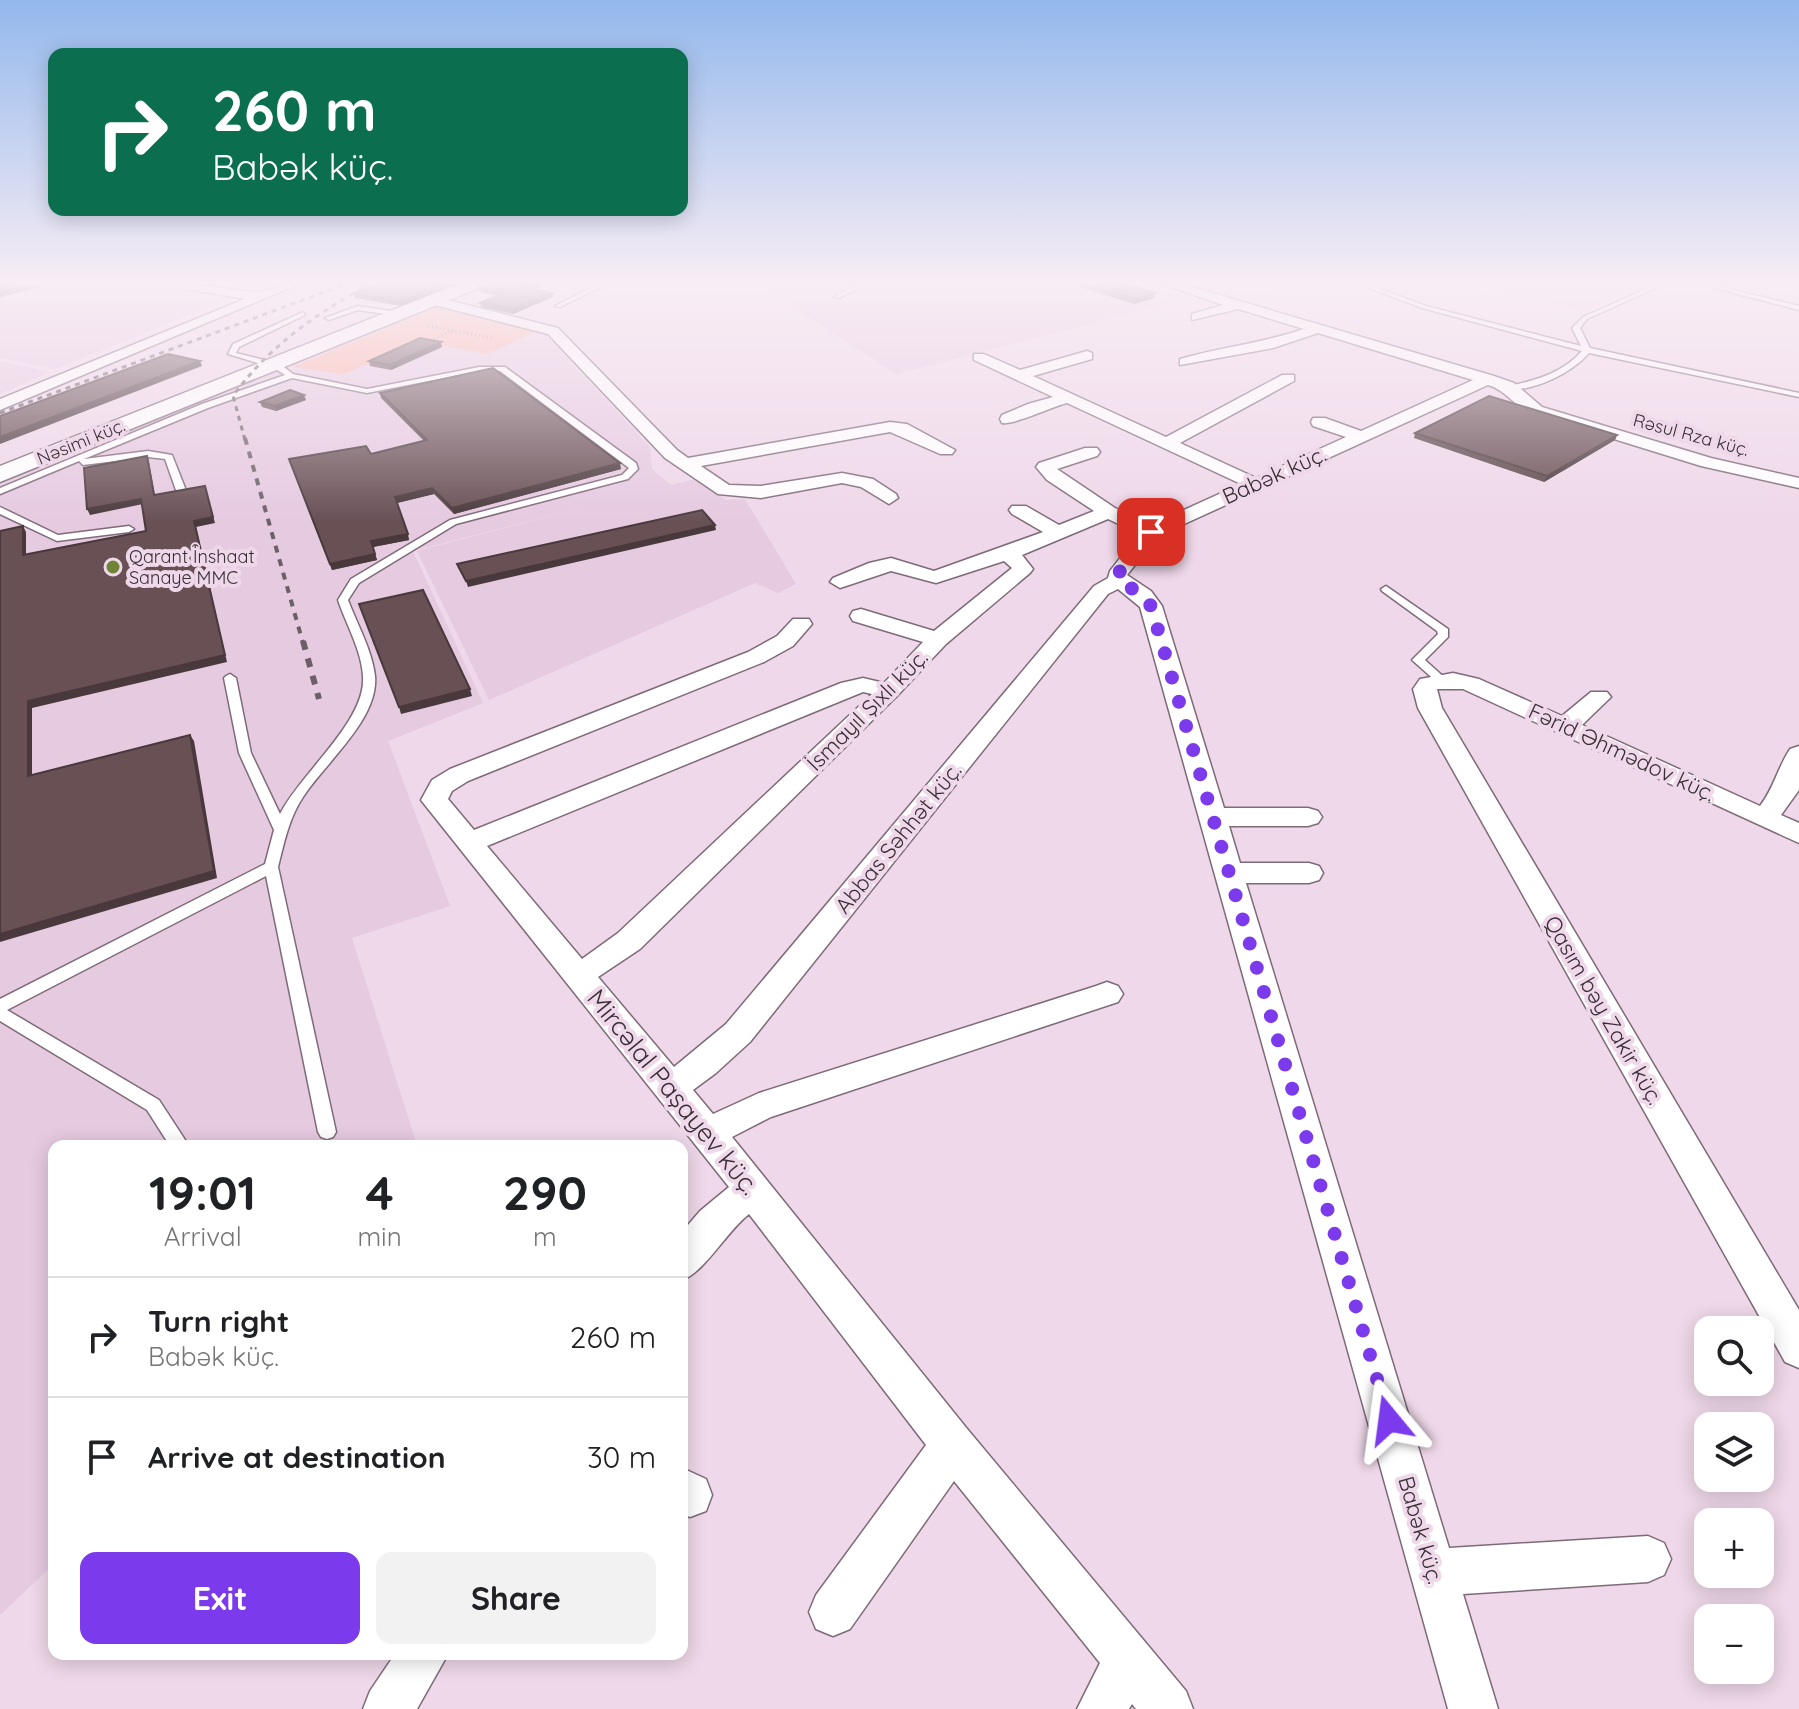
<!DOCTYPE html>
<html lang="en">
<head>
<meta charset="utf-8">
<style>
  :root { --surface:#fff; --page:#f2f2f2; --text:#202124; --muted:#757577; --line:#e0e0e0; --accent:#7c3aed }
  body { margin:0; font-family:Quicksand,sans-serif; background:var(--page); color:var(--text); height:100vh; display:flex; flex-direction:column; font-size:30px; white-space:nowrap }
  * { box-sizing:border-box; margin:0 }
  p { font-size:26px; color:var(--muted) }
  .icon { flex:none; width:44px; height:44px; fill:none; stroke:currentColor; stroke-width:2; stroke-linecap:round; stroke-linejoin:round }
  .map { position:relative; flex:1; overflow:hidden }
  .panel { position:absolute; left:48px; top:1140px; width:640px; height:520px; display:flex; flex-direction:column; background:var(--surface); border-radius:16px; box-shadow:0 4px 20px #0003 }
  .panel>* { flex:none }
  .banner { position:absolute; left:48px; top:48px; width:640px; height:168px; border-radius:16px; box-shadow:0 4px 20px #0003; background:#0b6e4f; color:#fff; overflow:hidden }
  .tools { position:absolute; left:1694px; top:1316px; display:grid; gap:16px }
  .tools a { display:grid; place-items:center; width:80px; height:80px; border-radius:16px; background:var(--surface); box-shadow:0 4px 20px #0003; font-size:40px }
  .pin { position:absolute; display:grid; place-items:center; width:68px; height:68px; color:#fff; margin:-34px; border-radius:16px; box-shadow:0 4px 12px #0006 }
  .me { position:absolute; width:88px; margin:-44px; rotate:344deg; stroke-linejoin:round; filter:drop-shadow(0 0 6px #0008) }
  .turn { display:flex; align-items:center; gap:28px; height:168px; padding:0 32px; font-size:36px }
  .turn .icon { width:104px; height:104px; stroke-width:2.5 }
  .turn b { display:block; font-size:56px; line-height:68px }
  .eta { display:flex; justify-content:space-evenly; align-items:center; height:136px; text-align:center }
  .eta b { font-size:48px; font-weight:700; line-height:56px }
  .cta { display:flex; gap:16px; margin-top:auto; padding:16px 32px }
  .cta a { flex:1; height:92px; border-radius:16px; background:var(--accent); color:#fff; font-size:32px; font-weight:700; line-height:92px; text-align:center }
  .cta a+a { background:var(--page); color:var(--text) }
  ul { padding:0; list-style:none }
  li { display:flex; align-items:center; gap:24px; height:120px; padding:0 32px; border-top:2px solid var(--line) }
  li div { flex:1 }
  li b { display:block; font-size:30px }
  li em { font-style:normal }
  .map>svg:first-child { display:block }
</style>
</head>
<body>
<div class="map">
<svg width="1799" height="1709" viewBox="0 0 1799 1709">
  <rect width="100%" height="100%" fill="#efd8e9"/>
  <g fill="#e6cae0">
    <path d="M0 284H150L229 299 55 369 0 358Z"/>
    <path d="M757 284H1135L1184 299 897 374Z"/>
    <path d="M1460 284H1649L1585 310Z"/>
    <path d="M439 305 541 330 650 447 652 469 671 485 698 478 726 500 745 499 796 584 778 593 755 583 489 700 417 551 592 505 413 551 483 703 388 741 450 906 352 938 417 1146H54V1564L0 1615V483Z"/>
    <path d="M0 361 50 372 0 394Z"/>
  </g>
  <path fill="#fdb2a1" d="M440 306 539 330 488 354 422 342 343 374 293 367Z"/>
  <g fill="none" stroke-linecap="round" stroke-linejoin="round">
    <g stroke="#7e6a79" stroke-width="3">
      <g id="lane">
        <path d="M594 284H600L601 287 560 307 555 306 594 286Z"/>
        <path d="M859 284H867L839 298 834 297Z"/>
        <path d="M1359 284H1367L1426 306 1581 346 1572 328 1583 317 1657 284H1665L1587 319 1580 328 1590 348 1799 393V397L1589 353C1570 374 1538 389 1510 390V386C1537 380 1564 372 1582 351L1422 308Z"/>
        <path d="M1718 284H1726L1722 287 1799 306V310L1714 288V286Z"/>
        <path d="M358 306 398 312 401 314 398 316 358 310 329 320 325 318Z"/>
        <path d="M303 312 305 315 239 347 236 353 280 364 293 374 367 389 479 367H505L636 463 638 469 628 479 456 524 359 583 348 600C357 624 372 650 375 676 379 719 325 763 303 797 289 818 284 843 278 867L336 1132 333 1137 327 1139 321 1137 318 1132 266 876 7 1010 159 1100 189 1146H170L147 1110 0 1021V999L265 864 274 830 239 753 224 678 226 676 230 674 236 678 251 753 280 814C300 774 366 721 363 677 362 651 346 624 338 600L351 579 450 520 622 475 629 468 500 371H479L367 393 292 378 208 408 84 459 148 451 172 455 187 493 185 495 177 493 165 459 148 457 83 465 79 461 0 494V488L202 404 285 375 274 368 228 354 233 344Z"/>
        <path d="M0 507 58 535 129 526 134 529 129 532 57 541 0 514Z"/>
        <path d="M1386 586 1448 629V637L1425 660 1446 679V683H1438L1412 660 1438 634 1437 631 1382 591 1381 589Z"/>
      </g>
    </g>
    <g stroke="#7e6a79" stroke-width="3">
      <g id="street">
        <path d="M177 284C204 284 228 290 255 292 268 293 281 283 299 284L0 410V399L245 299 183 288Z"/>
        <path d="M1162 284H1182L1494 376 1514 383 1542 407 1711 458 1799 478V488L1701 466 1530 413C1514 406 1506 390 1488 385L1158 536 1127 575 1151 591 1162 606 1224 808H1308L1318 811 1322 817 1318 823 1308 826H1229L1240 863H1309L1319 866 1323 873 1319 880 1309 883H1246L1449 1548 1648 1536 1664 1543 1671 1559 1664 1575 1648 1582 1463 1594 1498 1709H1448L1140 607 1118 589 1108 594 750 1042 716 1073 693 1090 713 1114 759 1093 1096 986 1107 982 1118 986 1123 994 1118 1002 771 1117 732 1137 968 1430 1186 1691 1193 1709H1136L1132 1704 1129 1709H1077L1100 1663 954 1481 850 1629 833 1636 816 1629 809 1612 816 1595 926 1445 749 1214C726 1232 705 1272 682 1280V1232L700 1211 729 1187 421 800 432 780 450 769 748 652 777 636 793 619H809L812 624 793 646 764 662 468 781 452 791 448 799 474 830 841 683 863 678 884 683 923 642 853 621 850 616 853 611 861 609 934 631 1012 568 1004 561 936 583 891 571 840 588 830 582 833 578 869 563 891 558 934 571 1043 532 1012 514 1009 510 1012 506H1026L1059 525 1094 511 1047 480 1036 467 1039 463 1085 448H1097L1100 452 1097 456 1057 469 1115 508 1151 525 1241 484 1067 403C1051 407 1014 425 1002 423L1000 419 1002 415 1028 404 1053 397 974 360V354H984L1020 370 1087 351 1092 353V359L1033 376 1166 437 1282 375H1294V381L1180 443 1256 478 1346 437 1313 426 1311 422 1313 418H1325L1361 431 1473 380 1318 333 1273 348 1180 365V359C1221 347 1263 343 1304 329L1238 309 1192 320V314L1223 305ZM1108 519 1139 534 1110 571 1108 578 1094 586 726 1024 674 1067 598 977 640 949 897 696 946 644 1030 573 1033 569 1022 555ZM863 692 872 694 618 933 582 959 487 846Z"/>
        <path d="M432 296 558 328 677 450 688 458 890 422 907 424 955 450 952 454H940L890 432 701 466 729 485 761 486 842 473 873 479 896 494 898 498 889 504 861 487 842 483 761 498 718 494 665 458 548 334 427 303 425 300Z"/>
        <path d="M1453 673 1479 679 1562 716 1591 692H1607L1611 697 1582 725 1760 806C1774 788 1778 767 1790 749L1799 746V790L1781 815 1799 823V843L1463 689H1437L1442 708 1799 1310V1368L1785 1362 1418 708 1413 689 1420 679Z"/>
        <path d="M682 1468 706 1479 712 1495 706 1511 690 1517 682 1514Z"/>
        <path d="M395 1654H448L417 1709H363L370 1691Z"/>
      </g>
    </g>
    <g stroke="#7e6a79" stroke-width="3">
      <path id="secondary" d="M458 284H482L479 288 0 482V466Z"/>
    </g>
    <g stroke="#988894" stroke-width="3" stroke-dasharray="1 3" stroke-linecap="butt">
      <path d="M428 326 493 338"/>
      <path d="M427 342 454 330"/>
    </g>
    <use href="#lane" fill="#fff" fill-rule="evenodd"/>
    <use href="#street" fill="#fff" fill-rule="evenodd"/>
    <use href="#secondary" fill="#fff" fill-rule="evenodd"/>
    <g stroke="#6c5f68" stroke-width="3" stroke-dasharray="5 5" stroke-linecap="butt">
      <path d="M0 413 346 284"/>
      <path d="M245 440 233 396C269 346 317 313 370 284"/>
    </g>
    <path stroke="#6c5f68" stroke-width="4" stroke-dasharray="7 7" stroke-linecap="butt" d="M245 438 303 643"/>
    <path stroke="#6c5f68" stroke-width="6" stroke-dasharray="9 9" stroke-linecap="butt" d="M303 641 319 699"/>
  </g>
  <g fill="#594549">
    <path d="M376 284H458L401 306 355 298 354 293Z"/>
    <path d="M488 284H545L533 289 552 293 553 297 513 314 481 307 480 303 498 296 480 292 479 287Z"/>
    <path d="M1070 284H1125L1154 298 1134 304Z"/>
    <path d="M442 347 391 370 370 366 369 361Z"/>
    <path d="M380 393 621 469 454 514 434 494 397 503 409 540 373 547 377 560 332 570 289 459 371 454 424 441 381 398Z"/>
    <path d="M306 400 276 411 262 407 260 402Z"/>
    <path d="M1415 433 1617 435 1615 440 1544 482 1414 438Z"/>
  </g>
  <g fill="#49383c">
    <path d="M35 284H39L40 287 0 297V292Z"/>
    <path d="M446 284H458L401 306 399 302Z"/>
    <path d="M533 284H545L525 292 524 287Z"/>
    <path d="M552 293 553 297 513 314 512 309Z"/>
    <path d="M1155 293 1154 298 1134 304V299Z"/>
    <path d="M441 342 442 347 391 370 390 365Z"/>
    <path d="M200 361 202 366 0 444V437Z"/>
    <path d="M304 395 306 400 276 411 275 406Z"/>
    <path d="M1617 435 1615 440 1544 482 1547 476Z"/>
    <path d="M147 456 149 462 156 501 154 495Z"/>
    <path d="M620 463 621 469 454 514 452 508Z"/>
    <path d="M205 486 215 523 196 527 227 662 32 708V782L28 776V701L194 521Z"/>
    <path d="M432 488 434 494 397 503 395 497Z"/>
    <path d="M141 499 143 504 90 515 87 509Z"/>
    <path d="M715 525 716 530 468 587 466 581Z"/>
    <path d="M23 526 26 532V561L23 555Z"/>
    <path d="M408 534 409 540 373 547 371 541Z"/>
    <path d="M375 554 377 560 332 570 330 564Z"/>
    <path d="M470 689 472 696 401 714 399 707Z"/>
    <path d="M190 735 194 741 217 878 0 942V934Z"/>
  </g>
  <g fill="#685055" stroke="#49383c" stroke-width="2">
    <path d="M0 284H35L0 292Z"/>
    <path d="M376 284H446L399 302 354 293Z"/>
    <path d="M488 284H533L524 287 552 293 512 309 480 303 505 293 479 287Z"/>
    <path d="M1085 284H1125L1155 293 1134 299Z"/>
    <path d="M420 338 441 342 390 365 369 361Z"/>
    <path d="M168 354 200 361 0 437V416Z"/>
    <path d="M493 368 620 463 452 508 432 488 395 497 408 534 371 541 375 554 330 564 289 459 366 446 371 454 427 440 380 393Z"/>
    <path d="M290 390 304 395 275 406 260 402Z"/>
    <path d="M1489 396 1617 435 1547 476 1415 433Z"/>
    <path d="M147 456 154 495 205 486 213 517 194 521 225 655 28 701V776L190 735 214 871 0 934V531L23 526V555L146 531 141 499 87 509 84 468Z"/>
    <path d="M702 510 715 525 466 581 457 564Z"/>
    <path d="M423 590 470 689 399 707 359 604Z"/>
  </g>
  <linearGradient id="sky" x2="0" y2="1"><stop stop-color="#93b8ec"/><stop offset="0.54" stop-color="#f8edf5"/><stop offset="1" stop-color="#f8edf5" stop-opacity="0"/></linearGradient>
  <rect width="1799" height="523" fill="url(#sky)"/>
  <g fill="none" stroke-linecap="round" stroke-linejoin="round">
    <path stroke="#7c3aed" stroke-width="14" stroke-dasharray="0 25.2" d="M1151 532 1117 575 1119 580 1143 596 1151 606 1389 1420"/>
  </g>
  <circle fill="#708435" stroke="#efd8e9" stroke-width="3" cx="113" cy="567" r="8"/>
  <g text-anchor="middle" stroke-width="8" stroke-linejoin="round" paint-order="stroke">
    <g font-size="18" fill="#382f35" stroke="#efd8e9">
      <text transform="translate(1691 435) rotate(15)" y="6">Rəsul Rza küç.</text>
      <text transform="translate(81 442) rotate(-22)" y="6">Nəsimi küç.</text>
    </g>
    <g font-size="18" fill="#382f35" stroke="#efd8e9" text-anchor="start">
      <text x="129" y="563">Qarant İnshaat<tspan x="129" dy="21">Sanaye MMC</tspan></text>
    </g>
    <g font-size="22" fill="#382f35" stroke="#efd8e9">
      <text transform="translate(1274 475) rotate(-24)" y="8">Babək küç.</text>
      <text transform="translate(867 710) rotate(-45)" y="8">İsmayıl Şıxlı küç.</text>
      <text transform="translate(1622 752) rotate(25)" y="8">Fərid Əhmədov küç.</text>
      <text transform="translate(898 838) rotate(-51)" y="8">Abbas Səhhət küç.</text>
      <text transform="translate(1604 1010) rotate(60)" y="8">Qasım bəy Zakir küç.</text>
      <text transform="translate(1421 1530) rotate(74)" y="8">Babək küç.</text>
    </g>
    <g font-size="26" fill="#382f35" stroke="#efd8e9">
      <text transform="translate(673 1092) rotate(51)" y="9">Mircəlal Paşayev küç.</text>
    </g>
  </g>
</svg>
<div class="tools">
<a><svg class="icon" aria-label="search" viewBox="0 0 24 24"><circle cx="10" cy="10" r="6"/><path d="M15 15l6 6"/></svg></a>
<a><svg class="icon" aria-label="layers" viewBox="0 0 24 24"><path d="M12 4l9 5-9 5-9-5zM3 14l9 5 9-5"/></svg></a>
<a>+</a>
<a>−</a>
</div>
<div class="pin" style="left:1151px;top:532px;background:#d93025"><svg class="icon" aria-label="arrive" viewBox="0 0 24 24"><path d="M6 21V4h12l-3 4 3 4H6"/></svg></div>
<svg class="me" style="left:1389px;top:1420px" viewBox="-20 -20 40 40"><path d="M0-17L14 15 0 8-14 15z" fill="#7c3aed" stroke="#fff" stroke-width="4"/></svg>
<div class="banner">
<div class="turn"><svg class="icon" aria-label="right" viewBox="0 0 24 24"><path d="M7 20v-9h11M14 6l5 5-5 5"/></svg><div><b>260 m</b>Babək küç.</div></div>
</div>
<section class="panel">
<div class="eta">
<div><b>19:01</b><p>Arrival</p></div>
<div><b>4</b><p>min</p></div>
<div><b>290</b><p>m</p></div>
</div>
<ul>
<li><svg class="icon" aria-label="right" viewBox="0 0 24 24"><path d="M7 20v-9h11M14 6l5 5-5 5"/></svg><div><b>Turn right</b><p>Babək küç.</p></div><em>260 m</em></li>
<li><svg class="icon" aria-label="arrive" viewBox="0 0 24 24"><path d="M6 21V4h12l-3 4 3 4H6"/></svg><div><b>Arrive at destination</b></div><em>30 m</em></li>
</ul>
<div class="cta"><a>Exit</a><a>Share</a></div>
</section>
</div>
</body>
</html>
